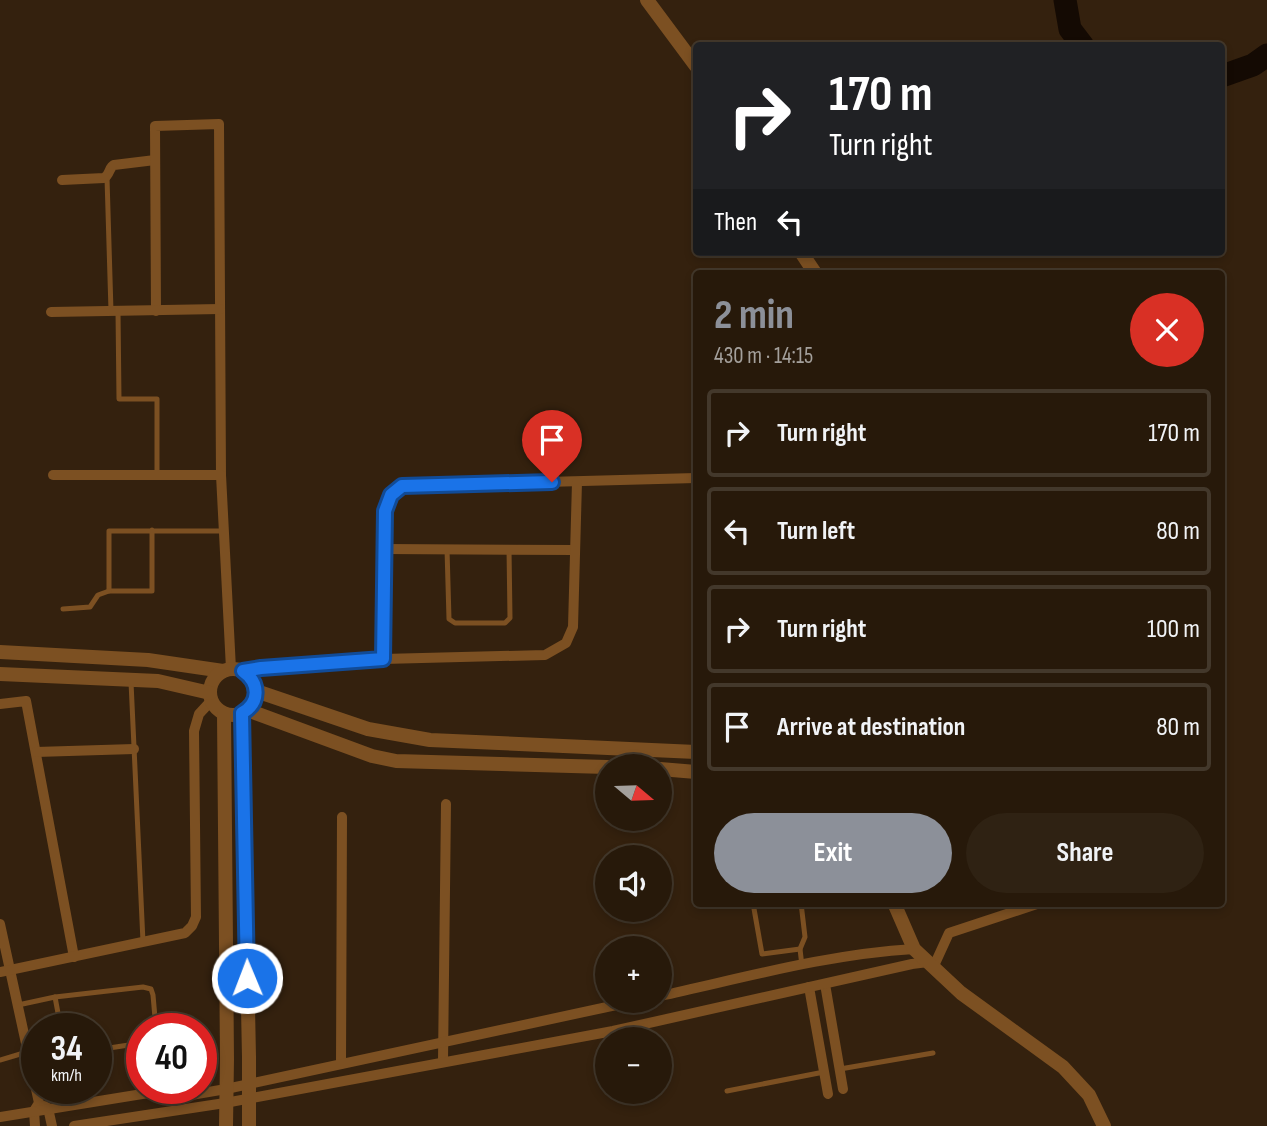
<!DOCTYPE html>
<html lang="en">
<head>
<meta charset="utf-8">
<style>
  :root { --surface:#27190a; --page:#2f2213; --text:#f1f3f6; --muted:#a4a09c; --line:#43382b; --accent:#8c9099 }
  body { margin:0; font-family:"Sofia Sans Condensed",sans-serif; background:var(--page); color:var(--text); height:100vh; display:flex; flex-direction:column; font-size:26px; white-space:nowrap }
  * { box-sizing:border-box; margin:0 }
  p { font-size:23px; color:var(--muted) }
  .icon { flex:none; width:38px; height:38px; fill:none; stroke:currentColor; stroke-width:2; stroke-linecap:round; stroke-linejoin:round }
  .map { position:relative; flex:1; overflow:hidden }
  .panel { position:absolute; left:693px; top:270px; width:532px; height:637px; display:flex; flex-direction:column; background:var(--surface); border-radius:7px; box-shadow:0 4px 10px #0003,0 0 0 2px var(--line) }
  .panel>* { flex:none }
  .hud { position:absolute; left:693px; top:42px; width:532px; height:214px; border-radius:7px; box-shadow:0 4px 10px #0003,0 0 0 2px var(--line); background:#202124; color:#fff; overflow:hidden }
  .needle { width:46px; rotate:109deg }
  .fabs { position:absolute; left:595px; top:754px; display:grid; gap:14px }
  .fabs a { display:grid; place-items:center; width:77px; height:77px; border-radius:50%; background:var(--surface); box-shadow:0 4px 10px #0003,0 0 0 2px var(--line); font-size:35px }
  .speed { position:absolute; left:21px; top:1013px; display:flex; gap:14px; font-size:35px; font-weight:700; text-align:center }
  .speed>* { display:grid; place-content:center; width:91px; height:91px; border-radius:50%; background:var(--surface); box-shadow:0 4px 10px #0003,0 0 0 2px var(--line); line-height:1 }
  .speed small { font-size:18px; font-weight:400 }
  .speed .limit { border:10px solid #d22; background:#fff; color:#111 }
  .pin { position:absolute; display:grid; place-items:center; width:60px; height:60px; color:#fff; margin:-72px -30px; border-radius:50% 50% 50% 0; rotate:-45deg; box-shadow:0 0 7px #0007 }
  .pin .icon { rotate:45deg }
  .me { position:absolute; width:77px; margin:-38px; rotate:359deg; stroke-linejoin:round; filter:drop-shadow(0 0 5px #0008) }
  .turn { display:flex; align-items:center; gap:24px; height:147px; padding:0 21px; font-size:32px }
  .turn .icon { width:91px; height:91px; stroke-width:2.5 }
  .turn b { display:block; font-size:49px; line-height:60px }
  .then { display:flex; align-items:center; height:66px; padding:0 21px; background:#0003; gap:14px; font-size:26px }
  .round { display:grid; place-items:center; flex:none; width:74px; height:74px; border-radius:37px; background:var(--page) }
  .summary { display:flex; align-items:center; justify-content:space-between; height:119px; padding:0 21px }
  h1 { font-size:42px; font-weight:700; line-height:52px; color:var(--accent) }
  .primary-button { display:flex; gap:14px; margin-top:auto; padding:14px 21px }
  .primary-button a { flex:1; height:80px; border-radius:42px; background:var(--accent); color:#fff; font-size:28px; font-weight:700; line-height:80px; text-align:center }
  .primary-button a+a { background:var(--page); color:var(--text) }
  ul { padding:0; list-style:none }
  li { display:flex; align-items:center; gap:21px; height:88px; margin:0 14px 10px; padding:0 7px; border:4px solid var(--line); border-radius:7px }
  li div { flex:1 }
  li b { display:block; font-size:26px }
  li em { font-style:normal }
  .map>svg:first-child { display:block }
</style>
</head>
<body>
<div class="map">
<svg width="1267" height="1126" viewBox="0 0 1267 1126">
  <rect width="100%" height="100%" fill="#34210e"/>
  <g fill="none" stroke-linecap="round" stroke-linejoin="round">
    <g stroke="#140a03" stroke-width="23">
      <path d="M1065 0 1070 29 1083 46"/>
      <path d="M1222 76 1253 65 1267 55"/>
    </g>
    <g stroke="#7c5022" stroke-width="5">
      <path d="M107 178 111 311"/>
      <path d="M118 311 119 399H157V474"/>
      <path d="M152 530V591H109V531H223"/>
      <path d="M447 549 449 619 455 623H505L510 618 509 549"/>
      <path d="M63 609 90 607 98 595 109 591"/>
      <path d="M131 682 143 942"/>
      <path d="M753 903 762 954 800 949"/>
      <path d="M801 903 805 937 800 949 802 966"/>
      <path d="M55 997 61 1029"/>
      <path d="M18 1005 55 997 143 987 151 989 153 995 156 1029"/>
      <path d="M96 1050 142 1043"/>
      <path d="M0 1060 27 1052"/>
      <path d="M840 1069 933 1053"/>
      <path d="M727 1091 824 1072"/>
    </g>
    <g stroke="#7c5022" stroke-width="10">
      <path d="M62 180 104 178C110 175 109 167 114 165L155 160"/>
      <path d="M156 311 155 126 219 124 221 475 231 669"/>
      <path d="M51 312 220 309"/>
      <path d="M53 475H221"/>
      <path d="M384 549 575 550"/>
      <path d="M383 659 385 511 391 495 402 486 696 478"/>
      <path d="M243 671 261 668 383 659 545 655 566 643 573 627 577 482"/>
      <path d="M0 704 26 701 74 957"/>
      <path d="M36 752 134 749"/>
      <path d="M0 924 39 1103 34 1111 35 1126"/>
      <path d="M933 968 949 933 1040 903"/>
      <path d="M0 972 185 933 192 926 196 917 194 731 199 714 211 701"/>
      <path d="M825 984 843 1089"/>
      <path d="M809 987 828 1094"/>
      <path d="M660 996C743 978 828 954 914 949"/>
      <path d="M443 1061 446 804"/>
      <path d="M341 1064 342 817"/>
      <path d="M44 1106 48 1108 52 1126"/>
      <path d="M0 1117 167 1090 191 1095 226 1089 635 1001"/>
      <path d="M74 1126 225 1103 613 1031 912 964 928 962"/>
    </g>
    <g stroke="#7c5022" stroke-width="14">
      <path d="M647 0 696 66"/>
      <path d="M801 252 815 273"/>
      <path d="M0 652 148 660 223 671"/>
      <circle cx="233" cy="692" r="23"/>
      <path d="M0 674 158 681 210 693"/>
      <path d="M256 691 368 729 430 740 696 752"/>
      <path d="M247 710 372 756 396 761 607 767"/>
      <path d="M242 713 249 1057V1126"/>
      <path d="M224 714 227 1059 226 1126"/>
      <path d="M660 769 696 772"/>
      <path d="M894 903 914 949 961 993 1063 1067 1089 1095 1104 1126"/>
    </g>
  </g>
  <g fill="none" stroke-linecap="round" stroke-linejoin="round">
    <g stroke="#114b97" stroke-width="18">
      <path id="route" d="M247 978 242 713C260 703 260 683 243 671L261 668 383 659 385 511 391 495 402 486 552 482"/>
    </g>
    <use href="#route" stroke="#1a73e8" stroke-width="12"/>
  </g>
</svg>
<div class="fabs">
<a><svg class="needle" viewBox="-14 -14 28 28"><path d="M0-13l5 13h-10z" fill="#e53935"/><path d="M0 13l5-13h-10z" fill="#a4a09c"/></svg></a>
<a><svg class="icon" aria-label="sound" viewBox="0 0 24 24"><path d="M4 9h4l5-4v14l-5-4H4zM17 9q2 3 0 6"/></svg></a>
<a>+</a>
<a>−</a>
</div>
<div class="speed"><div>34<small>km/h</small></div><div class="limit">40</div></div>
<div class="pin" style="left:552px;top:482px;background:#d93025"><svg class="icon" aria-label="arrive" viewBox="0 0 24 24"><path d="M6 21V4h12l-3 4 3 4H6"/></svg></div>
<svg class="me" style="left:247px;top:978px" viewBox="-20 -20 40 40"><circle r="17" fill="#1a73e8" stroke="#fff" stroke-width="3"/><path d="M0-11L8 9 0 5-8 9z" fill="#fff"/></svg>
<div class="hud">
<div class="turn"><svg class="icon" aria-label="right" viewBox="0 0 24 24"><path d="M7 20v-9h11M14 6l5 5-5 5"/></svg><div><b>170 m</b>Turn right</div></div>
<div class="then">Then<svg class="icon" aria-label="left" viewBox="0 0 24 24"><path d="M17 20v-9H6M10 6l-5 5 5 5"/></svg></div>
</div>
<section class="panel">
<div class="summary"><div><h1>2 min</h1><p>430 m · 14:15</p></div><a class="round" style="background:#d93025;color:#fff"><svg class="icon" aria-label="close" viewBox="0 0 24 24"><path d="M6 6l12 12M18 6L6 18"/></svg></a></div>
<ul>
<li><svg class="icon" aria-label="right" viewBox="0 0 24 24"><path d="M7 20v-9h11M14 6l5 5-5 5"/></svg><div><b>Turn right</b></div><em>170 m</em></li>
<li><svg class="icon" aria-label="left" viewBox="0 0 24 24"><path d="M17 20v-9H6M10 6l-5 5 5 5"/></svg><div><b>Turn left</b></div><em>80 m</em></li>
<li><svg class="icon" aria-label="right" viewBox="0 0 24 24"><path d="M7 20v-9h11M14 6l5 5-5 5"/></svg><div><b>Turn right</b></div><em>100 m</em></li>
<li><svg class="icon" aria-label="arrive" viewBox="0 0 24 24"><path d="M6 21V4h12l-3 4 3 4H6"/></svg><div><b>Arrive at destination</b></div><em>80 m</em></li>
</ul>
<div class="primary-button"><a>Exit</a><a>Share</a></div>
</section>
</div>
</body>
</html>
